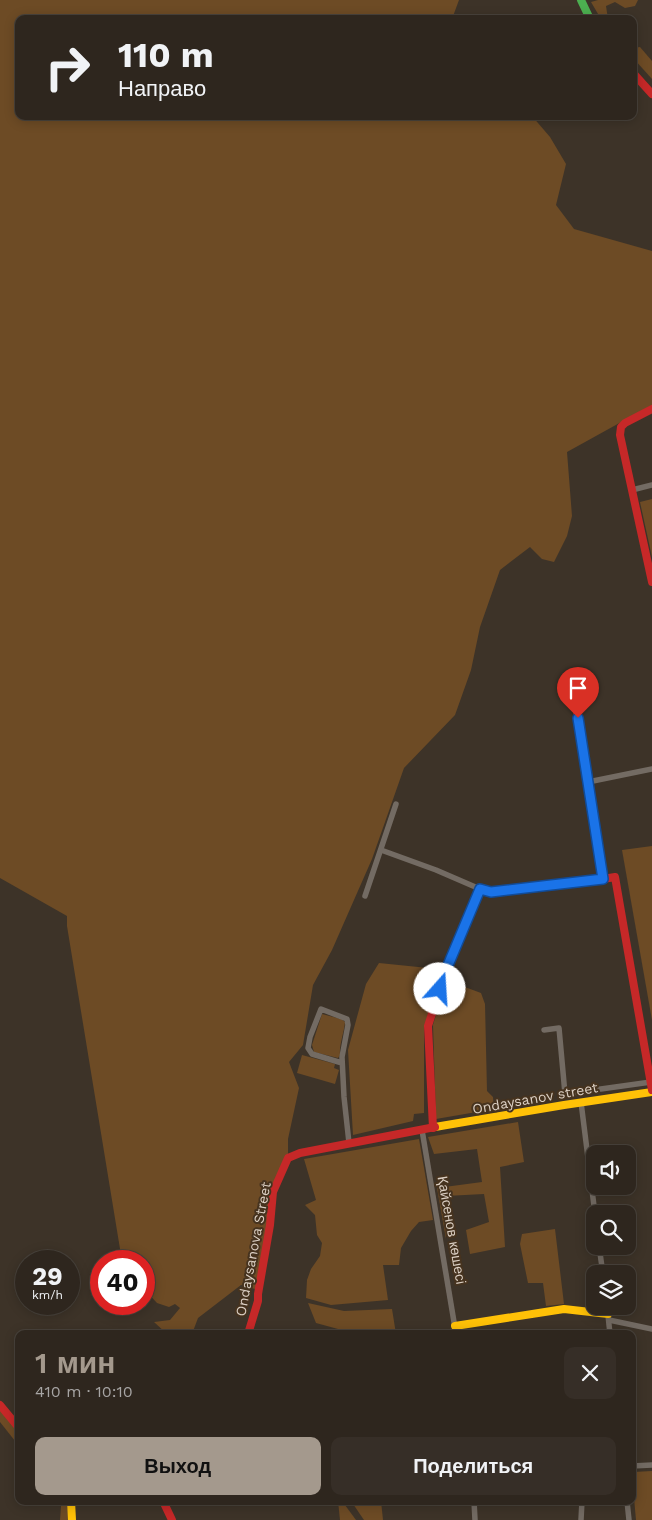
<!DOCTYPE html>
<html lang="ru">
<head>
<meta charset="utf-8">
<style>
  :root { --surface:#2e261e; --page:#362e27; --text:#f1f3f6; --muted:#a7a5a4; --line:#49433c; --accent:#a4998d }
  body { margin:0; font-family:"Work Sans",sans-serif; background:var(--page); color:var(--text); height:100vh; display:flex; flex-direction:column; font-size:19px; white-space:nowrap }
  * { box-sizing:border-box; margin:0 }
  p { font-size:16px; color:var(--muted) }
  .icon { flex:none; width:28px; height:28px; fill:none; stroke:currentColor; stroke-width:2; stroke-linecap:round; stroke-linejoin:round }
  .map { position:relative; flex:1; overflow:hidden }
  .details { position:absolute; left:15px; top:1330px; width:621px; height:175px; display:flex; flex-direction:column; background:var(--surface); border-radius:10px; box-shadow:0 2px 12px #0003,0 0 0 1px var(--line) }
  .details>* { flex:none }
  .banner { position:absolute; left:15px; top:15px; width:622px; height:105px; border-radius:10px; box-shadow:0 2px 12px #0003,0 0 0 1px var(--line); background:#2e261e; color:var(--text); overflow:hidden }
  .tools { position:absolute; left:586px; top:1145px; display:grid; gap:10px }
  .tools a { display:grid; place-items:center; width:50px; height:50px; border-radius:10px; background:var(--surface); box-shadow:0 2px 12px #0003,0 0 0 1px var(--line); font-size:25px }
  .speed { position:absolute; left:15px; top:1250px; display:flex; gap:10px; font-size:25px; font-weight:700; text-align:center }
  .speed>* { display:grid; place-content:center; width:65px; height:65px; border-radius:50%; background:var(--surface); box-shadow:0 2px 12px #0003,0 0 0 1px var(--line); line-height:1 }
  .speed small { font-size:12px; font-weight:400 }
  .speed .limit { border:8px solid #d22; background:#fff; color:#111 }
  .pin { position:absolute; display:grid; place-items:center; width:42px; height:42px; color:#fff; margin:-51px -21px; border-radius:50% 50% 50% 0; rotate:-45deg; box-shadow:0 0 5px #0007 }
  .pin .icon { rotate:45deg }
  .me { position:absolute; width:55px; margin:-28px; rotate:19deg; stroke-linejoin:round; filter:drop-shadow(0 0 4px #0008) }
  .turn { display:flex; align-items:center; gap:18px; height:105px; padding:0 20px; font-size:22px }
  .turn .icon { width:65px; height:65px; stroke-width:2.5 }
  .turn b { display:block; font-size:35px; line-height:42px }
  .round { display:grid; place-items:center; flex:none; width:52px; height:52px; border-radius:10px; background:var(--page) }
  .overview { display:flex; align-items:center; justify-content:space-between; height:85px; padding:0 20px }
  h1 { font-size:30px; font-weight:600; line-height:38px; color:var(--accent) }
  .action { display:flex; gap:10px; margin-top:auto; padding:10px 20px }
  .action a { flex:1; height:58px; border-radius:10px; background:var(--accent); color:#111; font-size:20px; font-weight:600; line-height:58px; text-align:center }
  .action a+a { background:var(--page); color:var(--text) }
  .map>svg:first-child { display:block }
</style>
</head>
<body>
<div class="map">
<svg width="652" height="1520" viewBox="0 0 652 1520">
  <rect width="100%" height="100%" fill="#3d3328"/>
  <g fill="#6d4b25">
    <path d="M0 0H459L452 19H19V116H532L550 137 566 164 556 205 574 229 652 251V405L567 452 572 516 567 536 554 562 542 559 530 547 500 570 480 627 471 670 455 715 404 768 372 859 332 950 313 985 303 1045 289 1062 299 1088 288 1139V1158L273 1192 259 1290 241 1285 198 1318 192 1334H167L154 1322 170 1320 180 1308 175 1304 169 1307 157 1303 144 1289V1261H122L67 926V916L0 878Z"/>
    <path d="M598 0H638L635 6 625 8 615 2 606 6 608 19H601L591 2Z"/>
    <path d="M640 47 652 61V79L634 59V48Z"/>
    <path d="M652 499V557L640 502Z"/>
    <path d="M652 846V1020L622 850Z"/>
    <path d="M379 963 438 969 439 975 424 1029V1113L414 1114 413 1121 353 1135 348 1050 366 984Z"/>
    <path d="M446 980 481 993 485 1004 487 1091 493 1097 494 1109 436 1119 433 1025Z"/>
    <path d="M322 1014 341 1019 345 1022C344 1033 339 1045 340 1055L338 1058 314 1052 312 1045Z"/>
    <path d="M302 1055 335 1064 334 1068 339 1070 335 1084 297 1073Z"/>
    <path d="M518 1122 524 1162 500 1167 505 1247 470 1254 466 1230 489 1222 484 1194 446 1196V1239L437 1188 482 1182 477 1149 434 1154 428 1137Z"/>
    <path d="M419 1139 433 1220 419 1222 411 1231 401 1248 399 1265H383L388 1300 331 1305 306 1298 307 1280 311 1269 320 1256 322 1243 317 1235 315 1215 305 1205 316 1200 304 1159Z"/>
    <path d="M555 1229 564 1304 546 1306 543 1283H528L520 1244 522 1234Z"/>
    <path d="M308 1303 344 1311 392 1309 396 1334H349V1332L316 1323Z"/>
    <path d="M0 1409 19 1432V1446L0 1422Z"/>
    <path d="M652 1471V1520H636L633 1487V1472Z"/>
    <path d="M58 1501H67L69 1520H60L61 1506Z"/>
    <path d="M338 1501H342L356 1520H340Z"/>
    <path d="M351 1501H381L383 1520H364Z"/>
  </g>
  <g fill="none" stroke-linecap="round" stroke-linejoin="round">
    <g stroke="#736b63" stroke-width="5.5">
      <path d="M632 490 652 485"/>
      <path d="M588 782 652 769"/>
      <path d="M381 850 436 870 480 889 491 892 603 879"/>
      <path d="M365 896 396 804"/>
      <path d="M544 1030 559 1028 565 1094 651 1082"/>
      <path d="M342 1063 312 1054 308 1048 310 1037 321 1009 347 1019 348 1025 342 1057 344 1097 349 1143"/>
      <path d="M581 1102 595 1214"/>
      <path d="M422 1130 456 1334"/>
      <path d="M599 1246 603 1274"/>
      <path d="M607 1306 610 1334"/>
      <path d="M609 1320 652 1329"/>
      <path d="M632 1466 652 1465"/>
      <path d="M474 1501 475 1520"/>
      <path d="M627 1501 629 1520"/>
      <path d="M581 1520 582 1501"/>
    </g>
    <path stroke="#4caf50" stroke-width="8" d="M581 0 590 19"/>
    <g stroke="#ffc107" stroke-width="8">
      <path d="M435 1127 564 1105 652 1092"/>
      <path d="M455 1326 564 1309 608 1314"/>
      <path d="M71 1501 72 1520"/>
    </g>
    <g stroke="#c62828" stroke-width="8">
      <path d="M634 74 652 94"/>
      <path d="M652 409 625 423 621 427 620 435 652 582"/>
      <path d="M575 699 603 879 615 877 652 1090"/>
      <path d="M433 1128 428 1026 446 971 480 889"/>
      <path d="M248 1334 258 1301V1294L270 1225 273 1192 288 1158 300 1153 435 1127"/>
      <path d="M0 1405 19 1428"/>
      <path d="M163 1501 172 1520"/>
    </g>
  </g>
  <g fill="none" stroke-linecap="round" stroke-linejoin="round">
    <g stroke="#114b97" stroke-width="12">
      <path id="route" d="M440 989 446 970 480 889 491 892 603 879 578 718"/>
    </g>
    <use href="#route" stroke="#1a73e8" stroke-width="9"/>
  </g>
  <g text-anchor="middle" stroke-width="4" stroke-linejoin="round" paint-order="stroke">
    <g font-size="14" fill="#dcd0c4" stroke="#46331f">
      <text transform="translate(535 1098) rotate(-10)" y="5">Ondaysanov street</text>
      <text transform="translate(452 1230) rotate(80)" y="5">Қайсенов көшесі</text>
      <text transform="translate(253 1249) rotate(-79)" y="5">Ondaysanova Street</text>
    </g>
  </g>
</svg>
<div class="tools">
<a><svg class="icon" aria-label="sound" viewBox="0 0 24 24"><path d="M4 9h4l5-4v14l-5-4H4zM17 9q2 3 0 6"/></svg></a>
<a><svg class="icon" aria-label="search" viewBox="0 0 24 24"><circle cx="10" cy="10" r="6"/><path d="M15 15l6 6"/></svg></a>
<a><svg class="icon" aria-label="layers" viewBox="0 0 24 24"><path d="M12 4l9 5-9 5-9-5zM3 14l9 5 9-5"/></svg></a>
</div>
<div class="speed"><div>29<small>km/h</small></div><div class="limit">40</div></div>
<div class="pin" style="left:578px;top:718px;background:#d93025"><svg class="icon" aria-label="arrive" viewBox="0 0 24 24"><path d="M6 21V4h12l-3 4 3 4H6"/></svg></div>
<svg class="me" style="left:440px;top:989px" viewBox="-20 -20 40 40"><circle r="19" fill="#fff"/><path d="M0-13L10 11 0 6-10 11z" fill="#1a73e8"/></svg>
<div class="banner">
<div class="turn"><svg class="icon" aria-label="right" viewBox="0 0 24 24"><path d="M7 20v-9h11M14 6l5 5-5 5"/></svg><div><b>110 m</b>Направо</div></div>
</div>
<section class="details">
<div class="overview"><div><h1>1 мин</h1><p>410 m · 10:10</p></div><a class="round"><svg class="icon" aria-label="close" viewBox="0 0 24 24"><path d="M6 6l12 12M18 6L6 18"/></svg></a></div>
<div class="action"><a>Выход</a><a>Поделиться</a></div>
</section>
</div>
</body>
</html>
